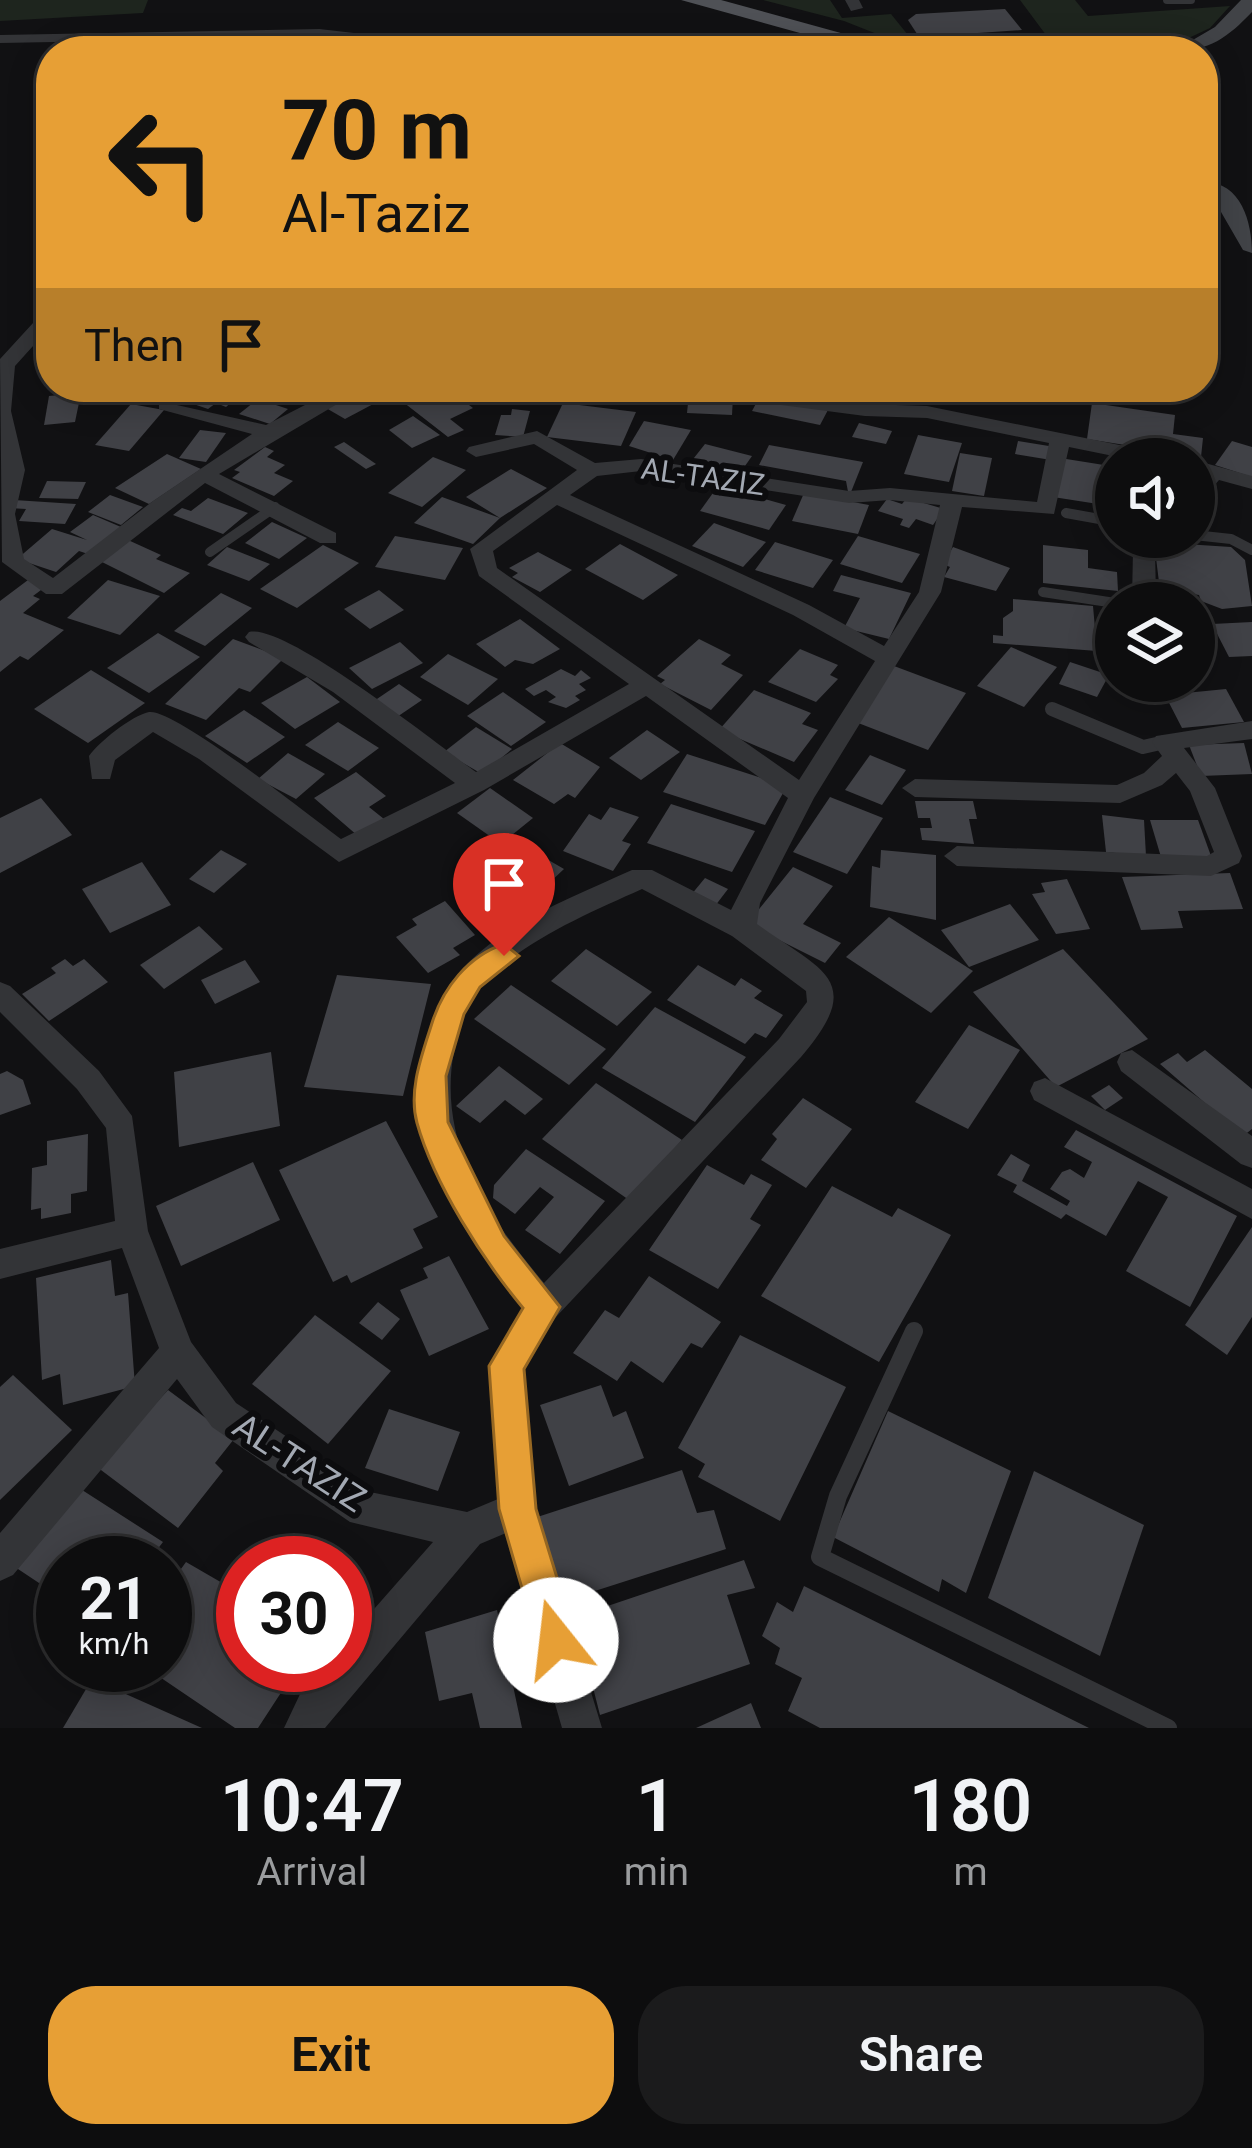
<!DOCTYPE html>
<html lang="en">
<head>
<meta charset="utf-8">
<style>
  :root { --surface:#0d0d0e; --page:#1b1b1c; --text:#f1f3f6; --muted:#9a9c9e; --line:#2d2d2e; --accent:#e79f35 }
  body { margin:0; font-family:Roboto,sans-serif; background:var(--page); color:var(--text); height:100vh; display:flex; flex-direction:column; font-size:45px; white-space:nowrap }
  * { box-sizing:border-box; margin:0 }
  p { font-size:39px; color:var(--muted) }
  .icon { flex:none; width:66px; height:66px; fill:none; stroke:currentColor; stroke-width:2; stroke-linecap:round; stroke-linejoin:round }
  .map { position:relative; height:1728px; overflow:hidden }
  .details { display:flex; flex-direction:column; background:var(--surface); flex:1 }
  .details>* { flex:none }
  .top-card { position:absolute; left:36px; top:36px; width:1182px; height:366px; border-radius:48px; box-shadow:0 6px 30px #0003,0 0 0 3px var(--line); background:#e79f35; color:#111; overflow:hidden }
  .buttons { position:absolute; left:1095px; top:438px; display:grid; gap:24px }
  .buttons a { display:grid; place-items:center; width:120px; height:120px; border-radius:50%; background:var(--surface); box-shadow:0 6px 30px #0003,0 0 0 3px var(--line); font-size:60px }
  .speed { position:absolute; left:36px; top:1536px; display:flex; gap:24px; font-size:60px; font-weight:700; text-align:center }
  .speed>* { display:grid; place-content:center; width:156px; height:156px; border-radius:50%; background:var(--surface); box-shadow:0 6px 30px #0003,0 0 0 3px var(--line); line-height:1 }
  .speed small { font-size:30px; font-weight:400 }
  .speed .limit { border:18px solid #d22; background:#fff; color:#111 }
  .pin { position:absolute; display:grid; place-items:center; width:102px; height:102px; color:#fff; margin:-123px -51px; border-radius:50% 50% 50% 0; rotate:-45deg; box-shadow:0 0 12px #0007 }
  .pin .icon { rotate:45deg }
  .me { position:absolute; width:132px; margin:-66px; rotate:344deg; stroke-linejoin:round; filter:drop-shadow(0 0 9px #0008) }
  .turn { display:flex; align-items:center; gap:42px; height:252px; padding:0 48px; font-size:54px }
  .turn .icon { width:156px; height:156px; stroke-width:2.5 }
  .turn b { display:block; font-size:84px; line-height:102px }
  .then { display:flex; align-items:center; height:114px; padding:0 48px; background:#0003; gap:24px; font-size:45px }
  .eta { display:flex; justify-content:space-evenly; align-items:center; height:204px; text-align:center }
  .eta b { font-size:72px; font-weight:600; line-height:84px }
  .button { display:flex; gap:24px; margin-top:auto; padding:24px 48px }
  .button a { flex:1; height:138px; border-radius:48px; background:var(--accent); color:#111; font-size:48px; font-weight:600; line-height:138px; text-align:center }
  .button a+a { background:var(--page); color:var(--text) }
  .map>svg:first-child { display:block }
</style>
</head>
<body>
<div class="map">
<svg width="1252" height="1728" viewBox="0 0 1252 1728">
  <rect width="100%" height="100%" fill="#111113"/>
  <g fill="#1e251e">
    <path d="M0 0H148L143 13 0 21Z"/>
    <path d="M763 0H830L842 18 891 14 912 40 1046 35 1020 0H1075L1088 16 1230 6 1210 28 1161 51H920L844 21Z"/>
  </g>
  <g fill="#404146">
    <path d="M1005 9 1022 30 919 37 908 20 916 14Z"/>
    <path d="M130 387H171L163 402 136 400 140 393 127 392Z"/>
    <path d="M191 387H205L236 398 226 407 216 403 208 409 176 398Z"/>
    <path d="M497 387H537L534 396 495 395Z"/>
    <path d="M605 387H640L653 388 647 405 600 401Z"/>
    <path d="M777 387H838L833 401 775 392Z"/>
    <path d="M433 389 452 403 461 399 473 408 450 419 464 430 448 437 403 402Z"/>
    <path d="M358 391 377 402 345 419 326 408Z"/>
    <path d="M81 393 75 422 44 425 49 396Z"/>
    <path d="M689 393 733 396 732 415 687 413Z"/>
    <path d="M760 396 828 410 820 425 752 411Z"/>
    <path d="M258 399 288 409 270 424 239 414Z"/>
    <path d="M563 403 636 412 621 446 547 437Z"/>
    <path d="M1092 403 1175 415 1173 434 1203 438 1201 457 1087 439Z"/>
    <path d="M131 404 164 410 129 451 95 445Z"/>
    <path d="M512 409 530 411 523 437 495 435 501 415H511Z"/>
    <path d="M413 416 440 435 412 448 389 430Z"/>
    <path d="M644 421 691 430 673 460 629 446Z"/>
    <path d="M859 423 892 431 886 444 852 437Z"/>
    <path d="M200 430 226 433 206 462 179 458Z"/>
    <path d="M918 435 962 443 949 482 904 474Z"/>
    <path d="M1018 441 1055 447 1051 460 1015 454Z"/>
    <path d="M1232 441 1252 447V477L1215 465Z"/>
    <path d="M344 442 376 464 366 469 334 447Z"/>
    <path d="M705 444 752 456 738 476 690 463Z"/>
    <path d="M769 445 863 462 849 497 846 481 759 465Z"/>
    <path d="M265 447 274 451 267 457 285 465 274 473 293 481 274 496 232 478 240 472 234 470Z"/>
    <path d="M960 453 992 458 984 496 952 491Z"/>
    <path d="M167 454 201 469 149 504 115 488Z"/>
    <path d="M433 457 466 470 422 507 388 493Z"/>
    <path d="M1060 458 1104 465 1098 504 1053 497Z"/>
    <path d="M511 469 547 488 500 518 473 544 414 523 442 497 500 518 466 497Z"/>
    <path d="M47 481 86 482 78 499 39 498Z"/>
    <path d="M718 486 786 505 769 530 700 511Z"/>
    <path d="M804 493 869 505 858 534 792 521Z"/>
    <path d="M110 495 143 507 121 525 88 512Z"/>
    <path d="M208 498 248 513 223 534 173 515 182 508 191 511Z"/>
    <path d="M907 498 944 509 933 525 916 519 909 528 900 525 903 519 878 511 887 499 902 504Z"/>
    <path d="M14 500 76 504 65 524 19 521 26 509 9 508Z"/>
    <path d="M93 515 121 527 88 554 79 551 56 572 17 559 52 529 87 540 70 532Z"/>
    <path d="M272 522 307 538 279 559 245 543Z"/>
    <path d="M714 523 766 542 743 567 692 546Z"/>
    <path d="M395 536 463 548 445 580 375 567Z"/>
    <path d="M858 536 920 554 902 583 840 564Z"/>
    <path d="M128 540 161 555 156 559 190 573 164 593 100 561Z"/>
    <path d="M775 542 833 560 813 588 755 570Z"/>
    <path d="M1154 542 1231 547 1245 560 1252 606 1222 609 1201 601 1199 595 1167 590 1159 582Z"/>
    <path d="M620 544 678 575 643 600 585 569Z"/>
    <path d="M323 545 359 563 297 608 260 589Z"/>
    <path d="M1043 545 1088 550V568L1117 572 1118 591 1043 583Z"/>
    <path d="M227 547 270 564 249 581 207 565Z"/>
    <path d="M953 547 1010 568 996 591 944 577 950 567 943 564Z"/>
    <path d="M538 552 572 570 540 592 512 577 518 573 509 568Z"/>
    <path d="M841 575 911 593 889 639 844 628 860 598 833 591Z"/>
    <path d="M28 580 45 587 33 596 40 599 23 613 64 630 28 660 20 656 0 672V601Z"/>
    <path d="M108 580 160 596 120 635 67 618Z"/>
    <path d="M379 590 404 610 370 629 344 609Z"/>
    <path d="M221 593 252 608 205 646 174 631Z"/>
    <path d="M1013 599 1093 606 1097 651 993 643V635L1003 636V618L1013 611Z"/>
    <path d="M1194 616 1202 618 1212 667 1194 666Z"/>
    <path d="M520 619 560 649 533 664 515 660 505 667 476 644Z"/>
    <path d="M1252 622V656L1229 657 1212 624Z"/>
    <path d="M158 633 200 657 149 693 107 668Z"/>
    <path d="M233 639 284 658 250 692 239 688 206 720 165 704Z"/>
    <path d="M699 639 731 655 721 664 743 675 711 710 660 684 665 680 657 676Z"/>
    <path d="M400 642 423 663 372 689 349 668Z"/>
    <path d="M1011 647 1057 667 1024 707 977 686Z"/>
    <path d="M800 649 838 665 830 675 838 679 816 702 768 682Z"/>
    <path d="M448 654 498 679 468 705 420 677Z"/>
    <path d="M1070 662 1109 675 1097 697 1059 684Z"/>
    <path d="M894 666 966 693 928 750 853 721Z"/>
    <path d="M561 669 575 676 581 670 591 678 579 684 586 690 575 696 580 700 566 708 548 702 556 697 546 690 534 696 525 689Z"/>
    <path d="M91 670 145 703 88 743 34 709Z"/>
    <path d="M307 677 340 702 295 729 261 703Z"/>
    <path d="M399 684 422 700 394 719 371 703Z"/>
    <path d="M1226 689 1244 722 1182 728 1165 695Z"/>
    <path d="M754 690 811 713 802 724 818 730 794 762 719 730Z"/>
    <path d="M503 692 546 722 511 746 467 716Z"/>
    <path d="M244 710 285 737 247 763 205 736Z"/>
    <path d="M338 722 379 748 348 771 305 745Z"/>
    <path d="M476 727 512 749 482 774 444 752Z"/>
    <path d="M647 730 680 752 641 780 609 758Z"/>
    <path d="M560 743 600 767 575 798 568 794 554 804 513 780Z"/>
    <path d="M1244 743 1252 774 1201 776 1189 745Z"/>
    <path d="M288 753 325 774 296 799 258 779Z"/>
    <path d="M687 754 787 786 765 825 663 792Z"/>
    <path d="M870 755 906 770 882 805 845 790Z"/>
    <path d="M356 772 386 796 369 807 384 819 358 836 314 798Z"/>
    <path d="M490 788 533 818 501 844 457 813Z"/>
    <path d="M830 797 883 818 847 874 793 852Z"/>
    <path d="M41 798 72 835 0 873V818Z"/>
    <path d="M915 801H973L977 819H969L974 844 922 840 920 828H932L930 818H918Z"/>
    <path d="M671 804 755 831 732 872 647 843Z"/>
    <path d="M610 807 639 817 622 841 631 844 613 871 563 851 589 814 601 820Z"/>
    <path d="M1102 815 1144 820 1146 856 1106 852Z"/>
    <path d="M1150 820H1198L1211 856 1161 857Z"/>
    <path d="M519 843 564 869 515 915 458 879 492 849 504 857Z"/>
    <path d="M221 850 247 864 214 893 189 879Z"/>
    <path d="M881 850 936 855V920L870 907 872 866 880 868Z"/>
    <path d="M142 862 171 905 110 933 82 889Z"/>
    <path d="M793 867 833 886 803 924 841 943 825 963 747 924Z"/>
    <path d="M1230 873 1243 909 1178 911 1183 928 1141 930 1122 877Z"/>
    <path d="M705 878 728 889 715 906 691 895Z"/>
    <path d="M1067 879 1090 929 1056 934 1032 894 1045 892 1041 883Z"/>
    <path d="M445 901 475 935 453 948 460 955 428 973 396 937 417 925 412 919Z"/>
    <path d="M1010 904 1039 940 969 967 941 930Z"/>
    <path d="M889 917 973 971 931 1013 846 957Z"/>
    <path d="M199 926 223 949 164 989 140 965Z"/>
    <path d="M586 949 652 992 617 1026 551 981Z"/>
    <path d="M1063 949 1148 1039 1056 1087 973 992Z"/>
    <path d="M65 959 73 966 84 959 108 982 49 1021 22 994 56 973 51 968Z"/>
    <path d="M245 960 260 982 215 1004 201 980Z"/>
    <path d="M698 965 735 986 741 978 762 991 754 998 783 1015 766 1038 755 1033 745 1044 667 1000Z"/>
    <path d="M337 975 431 984 403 1096 304 1087Z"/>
    <path d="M511 985 606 1049 569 1085 474 1019Z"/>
    <path d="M655 1007 746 1057 695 1122 602 1068Z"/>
    <path d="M969 1025 1020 1050 968 1129 915 1102Z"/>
    <path d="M1205 1050 1252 1089V1129L1243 1136 1160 1064 1178 1053 1187 1062Z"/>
    <path d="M271 1052 280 1126 179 1147 174 1072Z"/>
    <path d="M499 1066 543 1099 525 1115 505 1100 480 1123 456 1106Z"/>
    <path d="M7 1071 23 1080 31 1104 0 1115V1074Z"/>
    <path d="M596 1083 682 1140 629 1200 542 1139Z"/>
    <path d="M1109 1085 1123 1098 1105 1110 1091 1096Z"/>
    <path d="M803 1098 852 1129 806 1188 761 1160 777 1139 772 1134Z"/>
    <path d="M386 1121 438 1217 413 1229 423 1248 351 1283 347 1275 333 1282 279 1170Z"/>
    <path d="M1076 1130 1237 1216 1190 1307 1126 1271 1168 1197 1138 1181 1106 1236 1066 1214 1061 1219 1013 1192 1017 1185 997 1175 1011 1154 1030 1165 1022 1181 1067 1206 1070 1201 1050 1189 1062 1172 1070 1169 1084 1178 1092 1162 1064 1147Z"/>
    <path d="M88 1134 87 1191 71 1194V1213L41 1219V1208L31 1210 32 1168 47 1165V1141Z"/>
    <path d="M526 1149 605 1201 560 1254 525 1230 554 1197 540 1187 515 1214 493 1198 494 1185Z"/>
    <path d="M253 1162 280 1220 181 1266 156 1206Z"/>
    <path d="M707 1165 744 1185 751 1174 772 1185 750 1219 761 1225 718 1289 649 1250Z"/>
    <path d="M832 1186 892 1217 898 1208 951 1235 879 1362 761 1296Z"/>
    <path d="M1252 1227V1317L1227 1355 1185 1325Z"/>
    <path d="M449 1256 489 1329 429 1356 400 1290 428 1278 423 1268Z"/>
    <path d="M111 1260 115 1296 128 1293 135 1386 63 1405 60 1374 42 1380 36 1278Z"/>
    <path d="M649 1276 721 1322 702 1348 691 1343 663 1383 631 1361 617 1381 573 1353 605 1310 619 1318Z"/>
    <path d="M378 1302 400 1319 382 1340 359 1323Z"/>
    <path d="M315 1315 391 1371 328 1444 252 1384Z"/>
    <path d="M740 1335 846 1387 780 1521 698 1477 705 1464 678 1448Z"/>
    <path d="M13 1375 72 1430 0 1500V1387Z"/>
    <path d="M601 1385 613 1417 626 1411 644 1458 569 1486 540 1405Z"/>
    <path d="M168 1390 234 1439 215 1463 223 1471 178 1528 97 1467Z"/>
    <path d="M389 1409 460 1432 438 1491 365 1468Z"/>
    <path d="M888 1411 1011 1471 966 1593 942 1579 939 1592 833 1537Z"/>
    <path d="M682 1470 697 1513 714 1510 726 1549 548 1606 525 1521Z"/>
    <path d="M1034 1471 1144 1525 1100 1656 988 1598Z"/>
    <path d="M79 1488 163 1542 147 1563H63V1599L15 1567Z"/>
    <path d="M744 1560 755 1588 727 1595 750 1664 600 1715 575 1617Z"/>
    <path d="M186 1562 243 1595V1665H299L258 1728H235L142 1665H165V1591Z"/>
    <path d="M804 1586 1089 1728H820L788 1711 802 1678 775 1664 780 1648 762 1636 777 1602 793 1612Z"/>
    <path d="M497 1610 522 1728H480L472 1693 439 1701 425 1632Z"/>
    <path d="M92 1679 202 1728H63Z"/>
    <path d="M751 1703 761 1728H696Z"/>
  </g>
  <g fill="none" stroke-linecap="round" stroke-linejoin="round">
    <g stroke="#333437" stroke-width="8">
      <path d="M1167 0H1191"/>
      <path d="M0 39 319 33 475 51"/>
    </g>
    <g stroke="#333437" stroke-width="10">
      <path d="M1066 513 1116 522"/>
      <path d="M1194 535 1231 539 1252 550"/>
      <path d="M210 552 275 507"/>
      <path d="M1043 592 1115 603 1144 601"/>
    </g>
    <path stroke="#333437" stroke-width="14" d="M1052 709 1143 747 1165 742"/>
    <path stroke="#333437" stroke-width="18" d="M914 1331 838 1496 820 1557 1168 1728"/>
    <g fill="#333437" fill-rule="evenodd">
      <path d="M845 0H859L863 8 851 11Z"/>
      <path d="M51 309V326L15 366 11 411 25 470 15 514 24 559 53 578 153 501 252 434 159 409V401L266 425 340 387H366L219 474 336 533V543H320L205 483 62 594H46L2 562 0 359 44 311Z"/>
      <path d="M680 387H736L865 404 927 406 1159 453 1169 459H1128L1069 447 1054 514 962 507 941 592 814 798 760 903 757 924C821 971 868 979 801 1057L555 1318 523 1369 535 1509 602 1728H562L506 1533 480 1544 325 1728H284L301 1692 325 1665H345V1642L433 1542 350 1522 212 1427 177 1379 13 1575 0 1581V1533L159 1348 122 1248 0 1279V1249L115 1221 106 1128 77 1089 0 1012V982L10 986 99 1071 132 1116 148 1231 191 1342 236 1403 370 1492 467 1512 498 1499 489 1366 523 1308C463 1234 404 1150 425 1050 430 1024 440 994 458 974 500 924 575 896 632 870H652L731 910 788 798 646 696 484 790 339 862 199 759 153 732 115 760 110 779H92L89 756C99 742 131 716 149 712 175 708 312 818 341 839L455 783 333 692 249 642 245 637 249 632C286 623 438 745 476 772L629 684 479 576 470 549 577 470 534 444 476 457 466 451 469 447 537 431 595 463 641 459 849 491 890 488 1037 502 1049 443 927 418 865 416 690 393ZM641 471 849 503 890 500 940 505 919 592 884 646 809 605 570 495 597 476ZM557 505 793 615 875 661 799 780 497 568 493 551ZM642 889 732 936 806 991 807 1002 779 1039 544 1283C487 1215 437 1143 454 1051 458 1030 464 1007 477 991 516 943 587 914 642 889Z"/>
      <path d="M1194 460 1252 476V489L1219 480 1202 500 1194 501V482L1201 475 1194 473Z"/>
      <path d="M1143 537H1167L1155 551 1156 596 1166 603 1132 601 1133 549Z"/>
      <path d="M1252 721V739L1184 748 1215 788 1242 856 1239 863 1211 876 957 866 944 856 957 846 1207 856 1214 852 1190 791 1176 773 1162 785 1120 803 915 797 902 788 915 779 1117 785 1144 773 1162 756 1152 742 1156 736Z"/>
      <path d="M1132 1050 1252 1136V1168L1241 1164 1121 1071 1117 1062 1121 1053Z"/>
      <path d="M1045 1078 1252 1189V1219L1034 1100 1030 1091 1034 1082Z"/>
    </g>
    <g fill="#414347" fill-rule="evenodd">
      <path d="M1241 0H1252V12C1228 37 1210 51 1174 51L1215 27Z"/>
      <path d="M1203 182C1241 181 1252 222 1252 253L1243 250 1217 205 1203 195Z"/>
    </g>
    <path fill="#4f5156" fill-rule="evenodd" d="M681 0H721L906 51H865Z"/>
  </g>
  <path fill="#e79f35" stroke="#966722" stroke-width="3" d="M504 944 519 956 480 987 464 1014 446 1076 448 1122 504 1236 560 1307 524 1369 536 1509 576 1640 570 1654 556 1660 542 1654 537 1640 499 1509 489 1366 523 1308C483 1260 434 1184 417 1123 408 1090 422 1055 432 1023 443 988 468 956 504 944Z"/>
  <g text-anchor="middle" stroke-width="12" stroke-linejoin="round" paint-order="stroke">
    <g font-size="30" fill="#a3a9b3" stroke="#0c0c0e">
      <text transform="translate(703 477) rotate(8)" y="10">AL-TAZIZ</text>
    </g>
    <g font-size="36" fill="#a3a9b3" stroke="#0c0c0e">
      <text transform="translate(300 1462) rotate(33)" y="13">AL-TAZIZ</text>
    </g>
  </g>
</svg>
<div class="buttons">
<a><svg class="icon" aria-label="sound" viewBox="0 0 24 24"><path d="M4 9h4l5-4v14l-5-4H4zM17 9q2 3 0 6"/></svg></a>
<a><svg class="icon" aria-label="layers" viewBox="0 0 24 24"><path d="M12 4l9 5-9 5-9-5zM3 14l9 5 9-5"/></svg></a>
</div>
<div class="speed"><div>21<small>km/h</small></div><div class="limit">30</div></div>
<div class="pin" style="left:504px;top:956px;background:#d93025"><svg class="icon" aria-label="arrive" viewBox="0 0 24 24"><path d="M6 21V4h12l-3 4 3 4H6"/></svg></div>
<svg class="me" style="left:556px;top:1640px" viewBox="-20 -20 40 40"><circle r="19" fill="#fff"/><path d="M0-13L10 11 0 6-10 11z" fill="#e79f35"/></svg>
<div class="top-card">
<div class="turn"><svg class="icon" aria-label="left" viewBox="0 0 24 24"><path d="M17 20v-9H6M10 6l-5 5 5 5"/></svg><div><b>70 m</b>Al-Taziz</div></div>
<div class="then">Then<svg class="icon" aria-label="arrive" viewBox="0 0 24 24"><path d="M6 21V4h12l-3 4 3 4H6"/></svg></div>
</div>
</div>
<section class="details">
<div class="eta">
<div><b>10:47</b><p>Arrival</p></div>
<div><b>1</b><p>min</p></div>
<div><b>180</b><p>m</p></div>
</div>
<div class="button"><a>Exit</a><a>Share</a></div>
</section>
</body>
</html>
